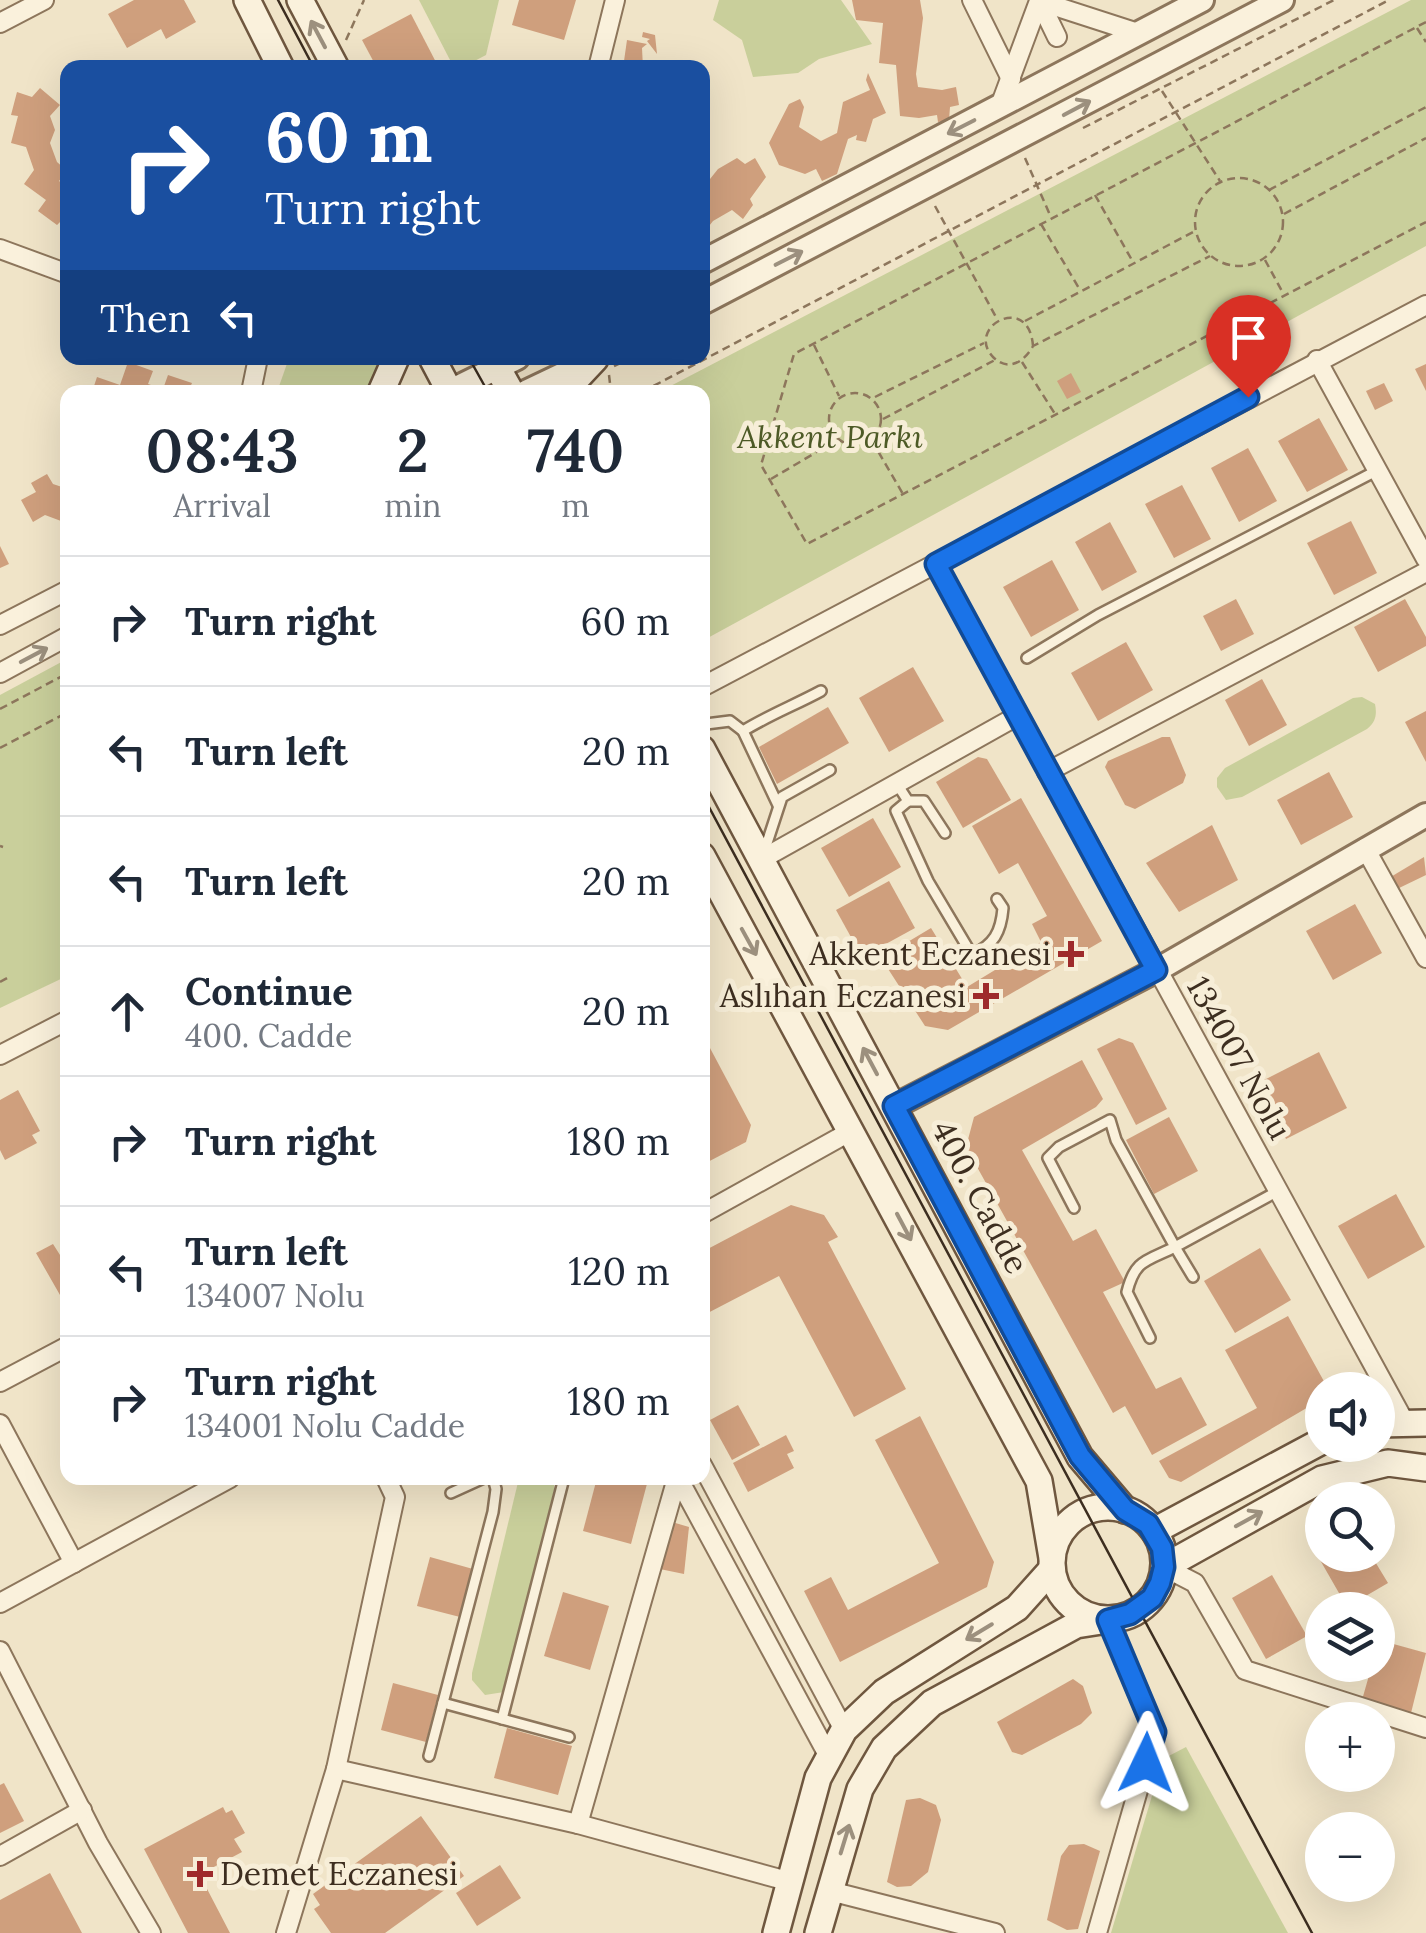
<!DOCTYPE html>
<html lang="en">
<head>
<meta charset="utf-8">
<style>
  :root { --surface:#fff; --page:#f2f2f3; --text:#1f2937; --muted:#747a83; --line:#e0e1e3 }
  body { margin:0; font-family:Lora,serif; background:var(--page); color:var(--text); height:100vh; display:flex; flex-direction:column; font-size:38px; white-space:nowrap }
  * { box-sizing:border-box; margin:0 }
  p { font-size:32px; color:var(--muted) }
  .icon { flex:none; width:55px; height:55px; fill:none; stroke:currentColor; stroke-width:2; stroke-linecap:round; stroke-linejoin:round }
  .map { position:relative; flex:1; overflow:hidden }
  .sheet { position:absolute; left:60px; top:385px; width:650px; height:1100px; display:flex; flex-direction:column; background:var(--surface); border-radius:20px; box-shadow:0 10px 40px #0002 }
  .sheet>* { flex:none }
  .top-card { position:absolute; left:60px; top:60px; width:650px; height:305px; border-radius:20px; box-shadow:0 10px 40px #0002; background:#1a4fa0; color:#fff; overflow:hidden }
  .buttons { position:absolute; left:1305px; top:1372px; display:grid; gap:20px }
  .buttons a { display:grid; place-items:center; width:90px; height:90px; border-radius:50%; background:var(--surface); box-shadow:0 10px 40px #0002; font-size:50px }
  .pin { position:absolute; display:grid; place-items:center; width:85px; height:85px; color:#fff; margin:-102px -42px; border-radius:50% 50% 50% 0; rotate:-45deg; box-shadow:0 0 10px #0007 }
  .pin .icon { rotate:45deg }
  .me { position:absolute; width:110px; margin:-55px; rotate:2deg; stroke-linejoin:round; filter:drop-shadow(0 0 8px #0008) }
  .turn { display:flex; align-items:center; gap:35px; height:210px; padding:0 40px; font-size:45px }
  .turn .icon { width:130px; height:130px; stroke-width:2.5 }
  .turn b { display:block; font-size:70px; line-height:85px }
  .then { display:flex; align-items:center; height:95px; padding:0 40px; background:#0003; gap:20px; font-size:38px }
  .eta { display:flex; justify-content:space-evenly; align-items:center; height:170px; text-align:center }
  .eta b { font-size:60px; font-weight:600; line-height:70px }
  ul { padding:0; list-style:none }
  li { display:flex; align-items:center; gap:30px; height:130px; padding:0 40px; border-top:2px solid var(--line) }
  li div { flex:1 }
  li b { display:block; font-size:38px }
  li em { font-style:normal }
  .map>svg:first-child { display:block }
</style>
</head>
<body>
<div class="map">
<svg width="1426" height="1933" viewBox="0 0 1426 1933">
  <rect width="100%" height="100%" fill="#f0e4c8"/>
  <g fill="#c9cf9b">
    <path d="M419 0H499L486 55 463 67 450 60Z"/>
    <path d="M719 0H841L872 44 819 59 798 73 753 77 742 40 713 20Z"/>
    <path d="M1411 0H1426V246L704 640 702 392H659Z"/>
    <path d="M289 358H387L366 392H277Z"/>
    <path d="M67 659V976L0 1008V695Z"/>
    <path d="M1362 697 1375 704C1377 714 1376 722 1367 729L1242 797 1226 800 1217 787V778L1225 768 1353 698Z"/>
    <path d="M519 1478H554V1490L504 1692 485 1695 472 1680V1673Z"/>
    <path d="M1186 1747 1288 1933H1111L1163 1759Z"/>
  </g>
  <g fill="#cf9f7d">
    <path d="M134 0H184L196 22 166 39 161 29 127 48 108 14Z"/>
    <path d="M519 0H576L564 40 512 25Z"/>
    <path d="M852 0H920L923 18 916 74 918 87 942 90 956 87 959 105 950 107 949 120 938 122 937 115 919 118 900 116 896 65 879 63 883 23 856 20Z"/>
    <path d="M411 14 439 68H377L362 40Z"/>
    <path d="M643 32 655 35 657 54 647 41 650 39 642 37Z"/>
    <path d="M627 40 647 44 642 48 643 68H623Z"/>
    <path d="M868 73 886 113 873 119 866 142 856 140 857 135 848 139 837 174 822 181 816 169 805 174 779 165 769 143 789 104 800 99 804 107 799 127 821 141 837 133 843 102 870 90 866 80Z"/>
    <path d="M40 88 60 105 50 116 55 130 50 143 57 162 67 171 59 181 68 188V214L57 225 38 211 46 200 24 184 34 170 26 147 11 143 18 116 11 115 17 92 32 97Z"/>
    <path d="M737 158 745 164 755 158 766 177 750 199 753 205 743 219 732 210 713 221 702 235V189L718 169Z"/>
    <path d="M128 362 153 371 148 384 163 389 168 375 192 383 188 392H92L97 377 120 385Z"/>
    <path d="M1426 364V391L1415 369Z"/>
    <path d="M1071 373 1081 392 1067 399 1057 381Z"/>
    <path d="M1384 383 1393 401 1375 410 1366 391Z"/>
    <path d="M1319 418 1348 470 1307 492 1278 441Z"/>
    <path d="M1248 448 1277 501 1239 522 1211 468Z"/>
    <path d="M47 474 53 484 68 489V535L61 521 45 515 33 522 21 500 36 492 31 483Z"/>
    <path d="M1182 485 1211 539 1174 558 1145 504Z"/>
    <path d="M1351 521 1377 573 1334 595 1307 543Z"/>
    <path d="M1110 522 1137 572 1102 591 1075 542Z"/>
    <path d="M0 546 9 564 0 568Z"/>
    <path d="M1052 560 1079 610 1031 637 1003 587Z"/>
    <path d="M1236 599 1254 634 1221 651 1203 616Z"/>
    <path d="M1405 599 1426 637V646L1378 672 1354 627Z"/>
    <path d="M1126 642 1153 690 1098 721 1071 673Z"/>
    <path d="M913 667 944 721 889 752 859 698Z"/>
    <path d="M1262 679 1287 725 1249 746 1225 700Z"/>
    <path d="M828 707 849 743 777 784 759 747Z"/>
    <path d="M1426 711V762L1405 722Z"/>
    <path d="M1162 737H1170L1186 775 1183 783 1135 809 1125 805 1105 767 1108 761Z"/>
    <path d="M978 757 987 759 1011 800 963 828 936 782Z"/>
    <path d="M1329 772 1353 817 1301 845 1277 800Z"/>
    <path d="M1021 798 1102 941 948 1030 925 1026 881 958 931 928 967 987 1041 942 1032 924 1047 916 1018 863 999 874 972 826Z"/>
    <path d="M873 818 901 867 849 897 821 848Z"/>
    <path d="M1212 825 1238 880 1179 912 1146 863Z"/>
    <path d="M1424 857 1426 875 1395 890 1389 878Z"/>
    <path d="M889 881 915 928 862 957 836 910Z"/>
    <path d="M1355 904 1382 953 1333 980 1306 931Z"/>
    <path d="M702 1033 751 1125 746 1142 702 1165Z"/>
    <path d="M1119 1038 1133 1043 1167 1109 1136 1125 1097 1049Z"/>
    <path d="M1319 1052 1347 1108 1286 1139 1258 1083Z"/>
    <path d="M1082 1060 1103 1099 1096 1107 1022 1150 1073 1241 1096 1229 1125 1282 1103 1292 1156 1389 1181 1377 1207 1425 1152 1455 1125 1406 1113 1413 966 1147 974 1117Z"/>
    <path d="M18 1090 40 1131 32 1135 37 1143 5 1160 0 1150V1100Z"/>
    <path d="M1169 1117 1198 1171 1154 1194 1126 1140Z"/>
    <path d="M1396 1194 1425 1247 1368 1279 1338 1226Z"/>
    <path d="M791 1205 824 1215 838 1237 828 1242 906 1389 854 1417 779 1276 702 1316V1252Z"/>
    <path d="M53 1244 60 1255 68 1251V1309L36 1253Z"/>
    <path d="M1260 1248 1291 1300 1235 1333 1204 1281Z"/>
    <path d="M1288 1316 1326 1385 1322 1399 1181 1482 1169 1478 1159 1461 1257 1408 1225 1350Z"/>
    <path d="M738 1405 760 1445 732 1460 710 1420Z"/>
    <path d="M920 1416 994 1562 987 1587 840 1662 804 1591 831 1577 848 1610 939 1563 875 1440Z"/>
    <path d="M786 1435 794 1451 787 1454 794 1468 748 1492 733 1463Z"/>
    <path d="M597 1478 648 1480 631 1544 583 1531Z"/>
    <path d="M672 1522 689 1527 684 1574 655 1568Z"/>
    <path d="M1322 1540V1555H1371L1388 1583 1347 1607 1312 1546Z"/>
    <path d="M430 1557 473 1569 460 1617 417 1606Z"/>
    <path d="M1272 1575 1307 1636 1266 1659 1232 1598Z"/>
    <path d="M563 1592 609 1606 590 1670 544 1656Z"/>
    <path d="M1379 1640 1426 1653 1409 1721 1360 1707 1372 1665H1378Z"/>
    <path d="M1073 1679 1083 1686 1092 1713 1081 1724 1022 1755 1012 1752 997 1722Z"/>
    <path d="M393 1683 438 1695 426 1742 381 1730Z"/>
    <path d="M507 1728 572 1746 558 1795 494 1778Z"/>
    <path d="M4 1783 24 1821 0 1833V1785Z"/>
    <path d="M920 1798 936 1805 941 1820 928 1872 911 1886 897 1887 887 1882 906 1800Z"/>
    <path d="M223 1807 226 1813 232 1810 245 1833 234 1839 242 1852 210 1869 205 1885 230 1933H188L144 1849Z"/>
    <path d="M421 1816 464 1876 385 1933H331L314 1909 320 1905 313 1894Z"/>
    <path d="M1084 1844 1100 1851 1078 1929 1067 1930 1047 1920 1061 1856 1069 1845Z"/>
    <path d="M500 1865 521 1898 477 1926 456 1893Z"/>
    <path d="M50 1873 82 1933H0V1900Z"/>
  </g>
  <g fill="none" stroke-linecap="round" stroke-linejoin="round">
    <g stroke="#8d765c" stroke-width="14">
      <g id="service">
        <path d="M1027 658 1098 615 1378 470"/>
        <path d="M702 721 706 724 730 721 743 731"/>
        <path d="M897 784 908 801H924L945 833"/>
        <path d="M908 801 896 811 928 881 972 955C994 945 1001 932 1003 908L997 899"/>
        <path d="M778 805 743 731C769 715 795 705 821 691"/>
        <path d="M764 852 782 797 830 770"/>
        <path d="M1074 1208 1048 1158 1059 1147 1110 1120 1116 1140 1175 1247C1147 1261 1135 1259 1127 1292L1150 1338"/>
        <path d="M1193 1277 1175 1247 1278 1191"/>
        <path d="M451 1493 484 1478"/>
        <path d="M443 1703 569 1737"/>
        <path d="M502 1719 564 1478"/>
        <path d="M429 1756 493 1512 496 1489 493 1478"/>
      </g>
    </g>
    <g stroke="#8d765c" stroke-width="22">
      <g id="minor">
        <path d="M972 0 1011 79"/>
        <path d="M1039 0 1057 37"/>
        <path d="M0 23 44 0"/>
        <path d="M598 68 615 0"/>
        <path d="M1000 106 1039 1 1138 33"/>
        <path d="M0 249 68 274"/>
        <path d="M1317 360 1426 559"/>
        <path d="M251 392 258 358"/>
        <path d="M936 564 1404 1421"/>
        <path d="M0 625 68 590"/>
        <path d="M0 673 68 636"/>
        <path d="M702 687 1426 305"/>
        <path d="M1047 772 1426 572"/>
        <path d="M1365 848 1426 958"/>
        <path d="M762 859 1017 716"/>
        <path d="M0 1055 68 1020"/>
        <path d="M702 1214 853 1130"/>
        <path d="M0 1382 68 1346"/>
        <path d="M0 1424 74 1563"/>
        <path d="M702 1465 844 1730"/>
        <path d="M678 1478 828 1755"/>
        <path d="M1164 1567 1195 1583 1245 1670 1426 1728"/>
        <path d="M0 1603 230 1478"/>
        <path d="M0 1651 98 1843 151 1933"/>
        <path d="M336 1769 395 1497 386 1478"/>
        <path d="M578 1824 677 1478"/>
        <path d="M0 1856 82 1810"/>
        <path d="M830 1891 995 1933"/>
        <path d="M286 1933 336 1769 578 1824 791 1882"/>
        <path d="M1097 1933 1155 1731 1108 1620"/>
      </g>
    </g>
    <g stroke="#8d765c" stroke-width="28">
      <g id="tertiary">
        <path d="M702 262 1202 0"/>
        <path d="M702 303 1282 0"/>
        <path d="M450 391 517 358"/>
        <path d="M526 392 591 361"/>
        <path d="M895 1106 1157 970 1426 815"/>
      </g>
    </g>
    <g stroke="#6f573f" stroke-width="30">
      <g id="secondary">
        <path d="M247 0 281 68"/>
        <path d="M300 0 336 68"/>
        <path d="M432 358 450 392"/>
        <path d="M492 358 511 392"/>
        <path d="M381 392 396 358"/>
        <path d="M564 392 595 359"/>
        <path d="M702 749 1080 1457 1125 1510"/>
        <path d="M702 856 1039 1481 1052 1558"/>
        <path d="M1378 1424 1426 1423"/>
        <circle cx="1108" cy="1563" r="56"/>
        <path d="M1154 1531 1322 1441"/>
        <path d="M1164 1567 1322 1479 1388 1463 1426 1468"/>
        <path d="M776 1933 818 1778 844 1730 884 1692 1017 1608 1052 1569"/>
        <path d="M818 1933 860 1789 884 1748 932 1703 1076 1625 1108 1620"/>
      </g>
    </g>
    <g stroke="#8d765c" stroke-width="2.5" stroke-dasharray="8 5" stroke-linecap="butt">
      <path d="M1426 22 794 354 761 465 807 544 1426 222"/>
      <path d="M1417 28 1426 42"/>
      <path d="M346 40 364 0"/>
      <path d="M1162 91 1220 181"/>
      <path d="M1083 128 1334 0"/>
      <path d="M1025 158 1050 215"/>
      <circle cx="1239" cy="222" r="44"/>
      <path d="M1269 190 1426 107"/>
      <path d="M1095 195 1133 262"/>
      <path d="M935 206 996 317"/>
      <path d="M1284 214 1426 138"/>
      <path d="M1041 224 1080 290"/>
      <path d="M1265 260 1283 293"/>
      <path d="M1025 321 1195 231"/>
      <path d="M814 345 839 396"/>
      <path d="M1033 346C1029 291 963 328 994 358 1009 372 1025 361 1033 346L1210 256"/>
      <path d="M1022 362 1055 414"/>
      <path d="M614 366 631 358"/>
      <path d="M609 375 611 392"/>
      <path d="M642 392 1389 0"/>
      <circle cx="855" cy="419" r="26"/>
      <path d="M875 397 984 343"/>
      <path d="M883 419 995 360"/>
      <path d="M872 441 903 494"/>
      <path d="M771 479 837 440"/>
      <path d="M0 709 68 673"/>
      <path d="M0 748 68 712"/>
      <path d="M0 846 3 847"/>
      <path d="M0 982 11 976"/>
    </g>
    <use href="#service" stroke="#faf1dc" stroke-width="9"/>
    <use href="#minor" stroke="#faf1dc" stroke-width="18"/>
    <use href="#tertiary" stroke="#faf1dc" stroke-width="22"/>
    <use href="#secondary" stroke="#faf1dc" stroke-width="25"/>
    <g stroke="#3d2e20" stroke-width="2.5">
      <path d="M278 0 314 68"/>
      <path d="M469 358 488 392"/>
      <path d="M702 794 1312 1933"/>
    </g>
  </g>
  <defs><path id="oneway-shaft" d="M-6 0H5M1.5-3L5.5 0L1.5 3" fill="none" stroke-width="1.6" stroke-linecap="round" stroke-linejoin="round" transform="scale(2.5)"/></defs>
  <g stroke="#9c907e">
    <use href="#oneway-shaft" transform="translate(318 34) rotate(-118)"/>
    <use href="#oneway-shaft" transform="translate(1077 108) rotate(-28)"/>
    <use href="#oneway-shaft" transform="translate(961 127) rotate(153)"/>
    <use href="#oneway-shaft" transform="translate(789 258) rotate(-27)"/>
    <use href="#oneway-shaft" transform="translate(34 655) rotate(-28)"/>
    <use href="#oneway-shaft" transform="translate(749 942) rotate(61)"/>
    <use href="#oneway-shaft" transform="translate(870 1061) rotate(-118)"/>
    <use href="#oneway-shaft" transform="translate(904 1227) rotate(62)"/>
    <use href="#oneway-shaft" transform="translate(1249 1519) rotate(-29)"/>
    <use href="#oneway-shaft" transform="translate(979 1632) rotate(149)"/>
    <use href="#oneway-shaft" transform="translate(845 1839) rotate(-73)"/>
  </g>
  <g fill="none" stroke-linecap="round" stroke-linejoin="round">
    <g stroke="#114b97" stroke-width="25">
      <path id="route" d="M1146 1763 1155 1732 1108 1620 1130 1614 1152 1598 1160 1583 1164 1567 1162 1548 1148 1524 1125 1510 1080 1456 894 1106 1156 970 936 564 1248 397"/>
    </g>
    <use href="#route" stroke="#1a73e8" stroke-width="18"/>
  </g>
  <g fill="#9e2a2b" stroke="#f7eed8" stroke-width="4">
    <path d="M1066 939h10v10h10v10h-10v10h-10v-10h-10v-10h10z"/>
    <path d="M981 981h10v10h10v10h-10v10h-10v-10h-10v-10h10z"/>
    <path d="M195 1859h10v10h10v10h-10v10h-10v-10h-10v-10h10z"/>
  </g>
  <g text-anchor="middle" stroke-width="10" stroke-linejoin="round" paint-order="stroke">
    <g font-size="32" font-style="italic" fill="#4d5a26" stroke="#f7eed8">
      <text x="830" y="448">Akkent Parkı</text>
    </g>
    <g font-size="32" fill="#3d2e20" stroke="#f7eed8" text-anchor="end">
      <text x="1051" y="965">Akkent Eczanesi</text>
      <text x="966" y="1007">Aslıhan Eczanesi</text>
      <text x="220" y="1885" text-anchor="start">Demet Eczanesi</text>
    </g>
    <g font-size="32" fill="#3d2e20" stroke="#f7eed8">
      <text transform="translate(1239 1058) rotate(61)" y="11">134007 Nolu</text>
      <text transform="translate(980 1197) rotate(62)" y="11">400. Cadde</text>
    </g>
  </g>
</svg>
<div class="buttons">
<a><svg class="icon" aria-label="sound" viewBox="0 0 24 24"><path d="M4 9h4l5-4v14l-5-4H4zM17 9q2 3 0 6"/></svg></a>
<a><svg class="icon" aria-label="search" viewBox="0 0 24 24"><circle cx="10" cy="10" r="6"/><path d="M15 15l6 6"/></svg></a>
<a><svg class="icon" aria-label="layers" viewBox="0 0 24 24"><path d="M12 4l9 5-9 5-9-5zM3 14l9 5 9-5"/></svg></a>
<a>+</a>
<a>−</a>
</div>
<div class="pin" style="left:1248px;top:397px;background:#d93025"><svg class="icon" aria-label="arrive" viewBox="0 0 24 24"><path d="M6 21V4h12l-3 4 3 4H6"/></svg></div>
<svg class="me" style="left:1146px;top:1763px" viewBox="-20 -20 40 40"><path d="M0-17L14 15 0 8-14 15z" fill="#1a73e8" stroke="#fff" stroke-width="4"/></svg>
<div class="top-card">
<div class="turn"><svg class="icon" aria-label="right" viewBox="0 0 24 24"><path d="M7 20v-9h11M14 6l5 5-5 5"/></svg><div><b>60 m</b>Turn right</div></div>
<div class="then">Then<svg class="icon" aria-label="left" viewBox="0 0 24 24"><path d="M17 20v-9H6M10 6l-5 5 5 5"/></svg></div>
</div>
<section class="sheet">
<div class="eta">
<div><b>08:43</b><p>Arrival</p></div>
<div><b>2</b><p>min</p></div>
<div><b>740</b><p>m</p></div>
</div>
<ul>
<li><svg class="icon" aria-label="right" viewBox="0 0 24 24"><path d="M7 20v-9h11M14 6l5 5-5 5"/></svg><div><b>Turn right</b></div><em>60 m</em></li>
<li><svg class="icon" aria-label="left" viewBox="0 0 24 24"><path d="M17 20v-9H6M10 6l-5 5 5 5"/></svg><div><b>Turn left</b></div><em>20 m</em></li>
<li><svg class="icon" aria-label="left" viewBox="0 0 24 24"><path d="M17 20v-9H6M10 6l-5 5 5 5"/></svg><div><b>Turn left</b></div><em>20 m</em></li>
<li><svg class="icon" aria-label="ahead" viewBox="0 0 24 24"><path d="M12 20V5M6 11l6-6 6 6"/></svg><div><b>Continue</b><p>400. Cadde</p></div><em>20 m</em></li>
<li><svg class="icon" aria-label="right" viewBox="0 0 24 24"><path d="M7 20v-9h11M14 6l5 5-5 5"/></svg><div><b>Turn right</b></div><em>180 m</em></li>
<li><svg class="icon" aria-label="left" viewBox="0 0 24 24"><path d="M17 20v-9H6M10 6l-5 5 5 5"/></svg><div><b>Turn left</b><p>134007 Nolu</p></div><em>120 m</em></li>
<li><svg class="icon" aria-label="right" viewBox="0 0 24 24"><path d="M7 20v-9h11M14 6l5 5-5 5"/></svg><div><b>Turn right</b><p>134001 Nolu Cadde</p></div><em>180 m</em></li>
</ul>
</section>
</div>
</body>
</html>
